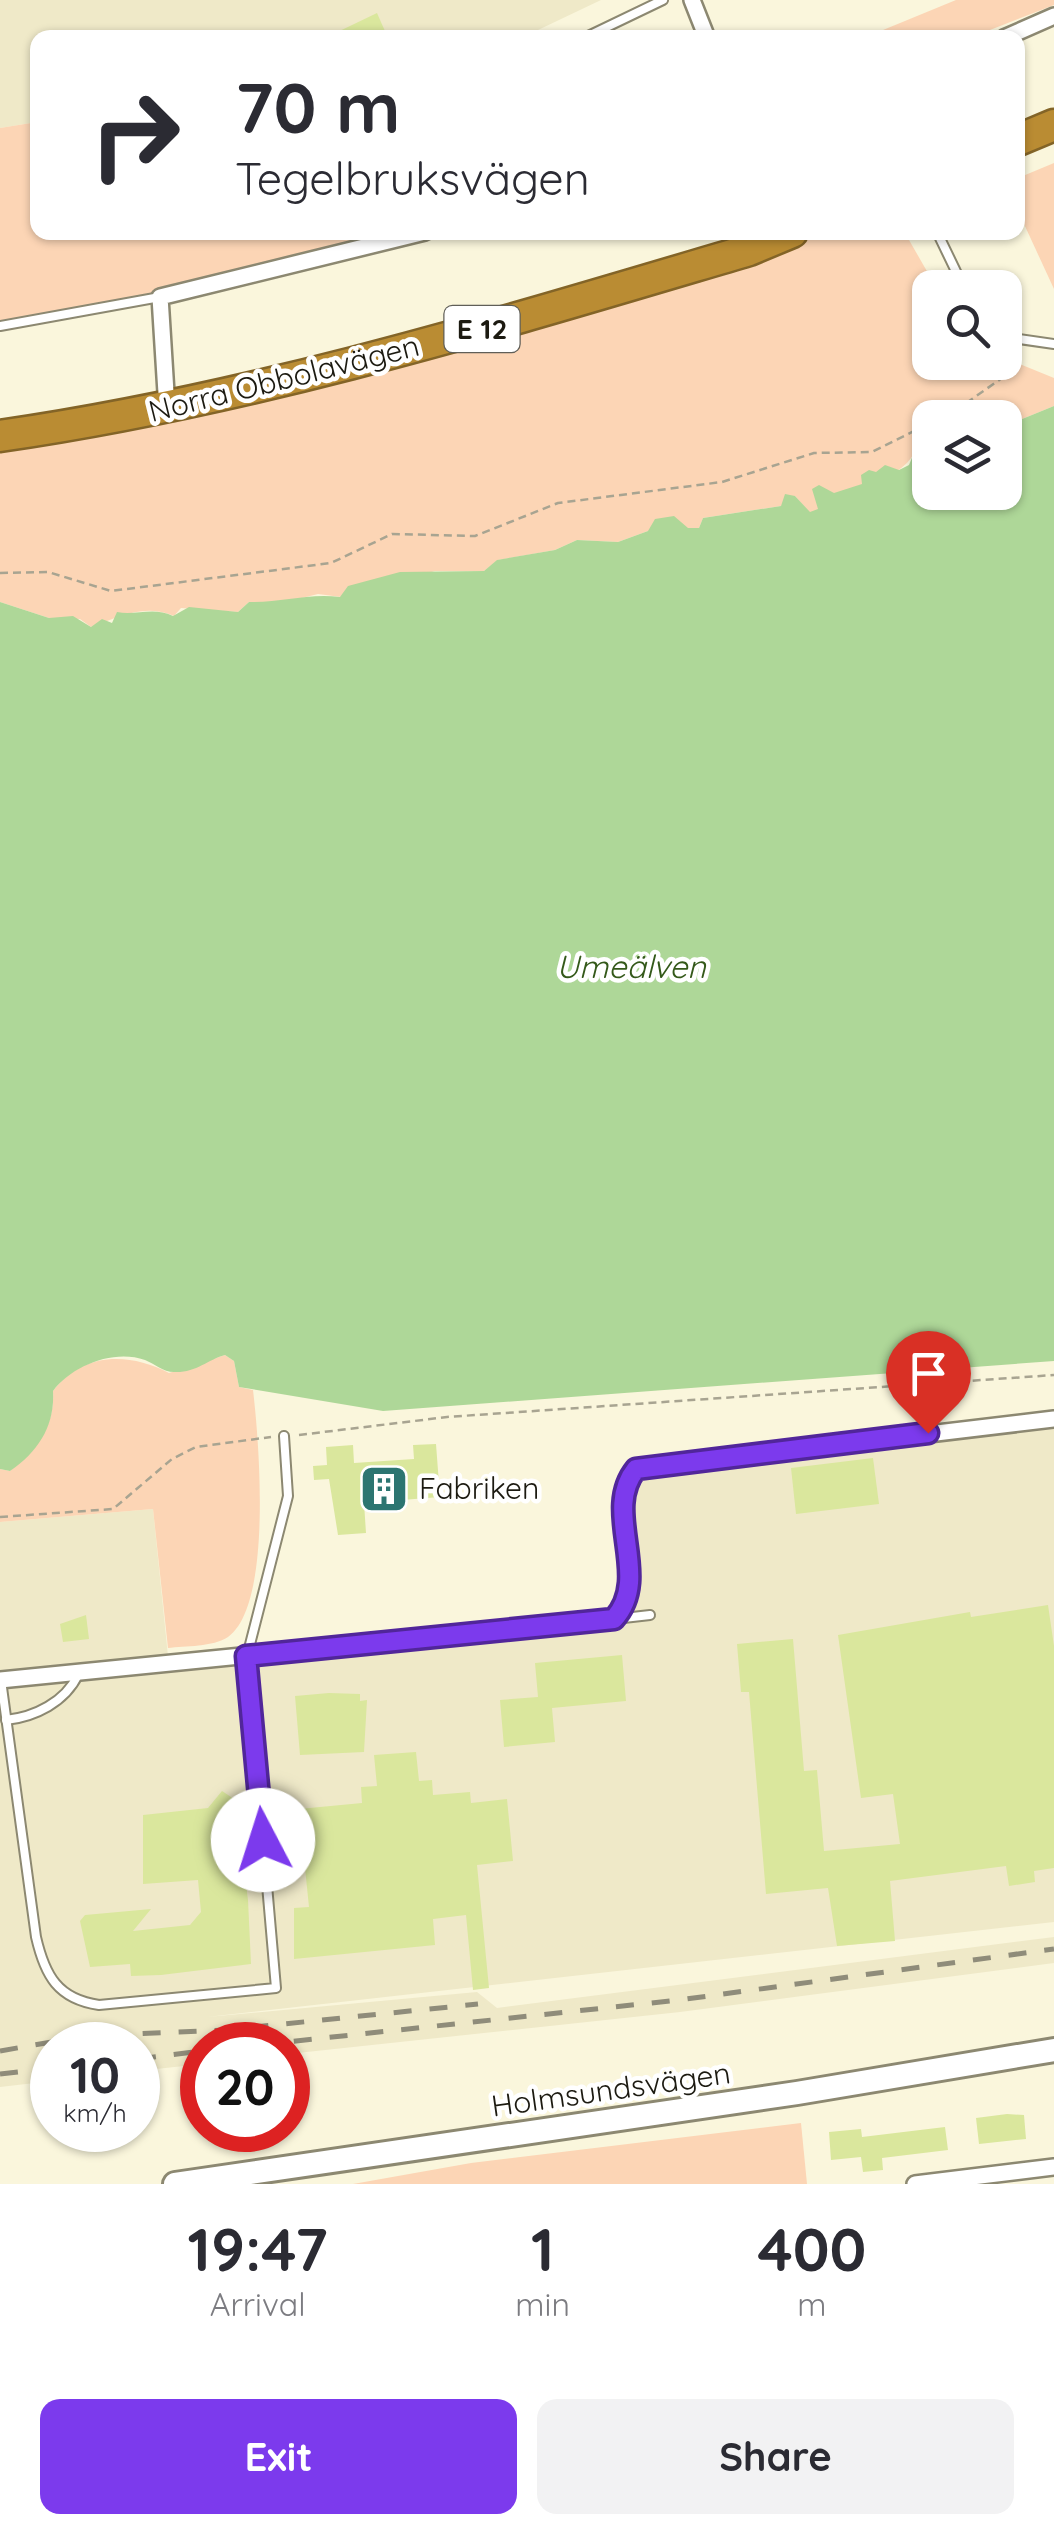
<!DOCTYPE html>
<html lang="en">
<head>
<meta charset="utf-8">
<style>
  :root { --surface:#fff; --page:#f2f2f3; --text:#2b2b33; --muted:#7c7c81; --accent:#7c3aed }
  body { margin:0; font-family:Quicksand,sans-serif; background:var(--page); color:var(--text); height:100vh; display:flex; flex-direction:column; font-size:38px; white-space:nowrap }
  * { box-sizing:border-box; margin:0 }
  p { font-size:32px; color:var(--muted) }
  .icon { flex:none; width:55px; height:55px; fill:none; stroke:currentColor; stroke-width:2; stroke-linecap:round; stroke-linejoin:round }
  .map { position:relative; height:2184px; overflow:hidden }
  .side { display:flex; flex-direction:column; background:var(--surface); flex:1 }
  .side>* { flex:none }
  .guide { position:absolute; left:30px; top:30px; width:995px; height:210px; border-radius:20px; box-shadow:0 2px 8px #0004; background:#fff; color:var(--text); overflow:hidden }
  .tools { position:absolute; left:912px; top:270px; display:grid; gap:20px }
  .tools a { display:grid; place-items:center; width:110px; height:110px; border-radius:20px; background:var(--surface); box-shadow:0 2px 8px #0004; font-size:50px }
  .speed { position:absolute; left:30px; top:2022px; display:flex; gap:20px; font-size:50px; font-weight:700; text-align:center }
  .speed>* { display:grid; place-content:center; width:130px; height:130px; border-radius:50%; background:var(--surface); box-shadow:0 2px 8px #0004; line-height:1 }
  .speed small { font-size:25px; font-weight:400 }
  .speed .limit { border:15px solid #d22; background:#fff; color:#111 }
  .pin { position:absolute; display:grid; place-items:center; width:85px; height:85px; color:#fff; margin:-102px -42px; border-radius:50% 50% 50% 0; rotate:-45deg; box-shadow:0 0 10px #0007 }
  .pin .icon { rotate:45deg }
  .me { position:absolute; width:110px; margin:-55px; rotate:355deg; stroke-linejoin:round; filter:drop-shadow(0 0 8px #0008) }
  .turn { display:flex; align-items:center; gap:35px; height:210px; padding:0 40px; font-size:45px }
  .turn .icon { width:130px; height:130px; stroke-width:2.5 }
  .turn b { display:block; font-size:70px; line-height:85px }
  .eta { display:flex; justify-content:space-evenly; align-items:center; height:170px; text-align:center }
  .eta b { font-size:60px; font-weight:700; line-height:70px }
  .button { display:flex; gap:20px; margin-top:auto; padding:20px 40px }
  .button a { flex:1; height:115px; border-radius:20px; background:var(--accent); color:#fff; font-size:40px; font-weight:700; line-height:115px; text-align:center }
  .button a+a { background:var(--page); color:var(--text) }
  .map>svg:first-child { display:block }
</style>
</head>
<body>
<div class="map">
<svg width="1054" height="2184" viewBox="0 0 1054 2184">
  <rect width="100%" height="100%" fill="#faf6dc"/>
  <g fill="#efe9c8">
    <path d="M0 0H601L538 30 541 37 38 38 37 122 0 128Z"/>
    <path d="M1054 1419V1922L207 2017 477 1992 497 2008 1054 1937V1963L680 2012 288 2054V2045H202V2064L138 2071V2045H52V2081L0 2087V1522L153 1509 169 1666 613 1619 623 1608V1496L636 1469Z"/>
  </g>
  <g fill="#fcd5b5">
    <path d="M956 0H1054V5L972 37H866Z"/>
    <path d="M37 122 38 232 425 233 277 271 0 326V128Z"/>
    <path d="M1054 163V289L1018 211V178Z"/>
    <path d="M792 233H905L936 287 930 288V362H1005V358L1054 378V406L1005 426V418H930V452L914 453C900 483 845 487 818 501V510L810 513 795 496 781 506 703 518 699 528 648 531 618 542 577 540 555 550 498 560 484 571H435L341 597 318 594 278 604 249 602 238 612 181 608 174 616C144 603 119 617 91 627L80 619 49 618 0 602V436L55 428Z"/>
    <path d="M225 1355 234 1361 239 1387 253 1390C259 1440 273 1605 228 1637 213 1647 185 1646 168 1648L153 1509 0 1522V1469L10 1471C37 1449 55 1426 53 1391 82 1352 129 1352 169 1373Z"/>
    <path d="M801 2123 807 2184H353L471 2163Z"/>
  </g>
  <path fill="#aed798" d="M1054 406V1361L383 1411 239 1387 234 1361 225 1355C207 1360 196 1373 174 1372 163 1372 155 1364 145 1360 113 1349 72 1366 53 1391 55 1425 39 1451 10 1471L0 1469V602L49 618 73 616 91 627 102 619 112 623 117 612C136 616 153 606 173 616L189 607 238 612 249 602C281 603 307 593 340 597L348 586 400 572 484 571 497 560 555 550 577 540 618 542 648 531 655 519 674 516 688 528H699L703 518 781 506 785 494 795 496 810 512 818 509 812 489 819 485 834 493 862 484 861 475 869 470 876 472 885 465 899 470 909 465 914 453 930 452V492H1005V426Z"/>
  <g fill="#dae79d">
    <path d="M377 13 388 38H325Z"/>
    <path d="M436 1444 440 1497 364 1503 366 1533 338 1535 329 1479 314 1480 313 1466 327 1465 326 1447 353 1445 354 1463 414 1459 413 1445Z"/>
    <path d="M873 1458 879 1504 796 1514 791 1468Z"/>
    <path d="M1048 1605 1054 1646V1868L1034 1871 1035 1882 1009 1886 1006 1866 890 1881 895 1941 837 1946 828 1888 766 1894 749 1692H741L737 1644 793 1639 804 1771 817 1770 824 1851 900 1844 893 1794 861 1798 838 1635 970 1612 971 1617Z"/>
    <path d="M86 1615 89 1639 63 1642 60 1624Z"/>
    <path d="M622 1655 626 1701 552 1708 555 1742 504 1747 500 1700 538 1697 535 1663Z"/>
    <path d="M329 1693 360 1694V1701L367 1700 364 1752 300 1755 295 1696Z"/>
    <path d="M416 1752 419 1781 432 1780 433 1795 470 1792 471 1803 507 1799 513 1861 477 1865 489 1988 473 1990 466 1915 433 1919 435 1945 294 1959V1908L309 1907 299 1809 362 1803 361 1787 377 1786 374 1755Z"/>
    <path d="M222 1791 234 1799 236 1805 248 1900 251 1964 161 1975 131 1976 130 1964 90 1967 80 1921 85 1915 151 1909 133 1931 190 1925 201 1912 198 1880 143 1884V1815L208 1808Z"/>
    <path d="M1007 2114 1024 2115 1026 2139 979 2144 976 2118Z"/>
    <path d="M945 2127 948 2150 882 2158 883 2170 863 2172 861 2157 831 2160 829 2132 861 2129 862 2137Z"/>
  </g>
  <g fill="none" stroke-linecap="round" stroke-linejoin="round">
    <g stroke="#8c8871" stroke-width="12">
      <g id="lane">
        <path d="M584 38 663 0"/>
        <path d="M937 232 964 288"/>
        <path d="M0 326 160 297"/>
        <path d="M1005 337 1054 344"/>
        <path d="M615 1619 650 1615"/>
        <path d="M1 1680 36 1937C45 1976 58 1999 99 2005L276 1988 247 1656 288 1496 284 1436"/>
        <path d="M6 1720C35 1717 65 1702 78 1675"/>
      </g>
    </g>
    <g stroke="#8c8871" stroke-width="20">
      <g id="street">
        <path d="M692 0 707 38"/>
        <path d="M1004 38 1054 16"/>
        <path d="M167 409 160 297 425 232"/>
        <path d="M0 1680 613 1619C653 1576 601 1512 636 1469L1054 1419"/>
        <path d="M915 2184 1054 2167"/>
      </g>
    </g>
    <g stroke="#8c8871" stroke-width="28">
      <path id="secondary" d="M175 2184 797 2093 1054 2050"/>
    </g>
    <g stroke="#836427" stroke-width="35">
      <g id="highway">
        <path d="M1018 140 1054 125"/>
        <path d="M0 436C256 399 502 323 749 250L792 232"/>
      </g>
    </g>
    <g stroke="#a8a491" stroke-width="2.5" stroke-dasharray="8 5" stroke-linecap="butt">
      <path d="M945 418 1002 378 1022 352"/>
      <path d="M0 573 48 572 111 591 331 563 392 534 475 536 558 503 722 482 814 453 872 452 930 423"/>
      <path d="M299 1435 447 1417 1054 1375"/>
      <path d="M0 1517 113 1509 172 1459 196 1447 271 1437"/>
    </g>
    <use href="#lane" stroke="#fff" stroke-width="8"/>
    <use href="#street" stroke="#fff" stroke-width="15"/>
    <use href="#secondary" stroke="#fff" stroke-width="22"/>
    <use href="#highway" stroke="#ba8c33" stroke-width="30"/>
    <g stroke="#8f8c7a" stroke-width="5" stroke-dasharray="18 18" stroke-linecap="butt">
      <path d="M258 2045 679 2000 1054 1949"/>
      <path d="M0 2051 86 2036 225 2030 478 2004"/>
      <path d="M138 2059 202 2051"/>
      <path d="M0 2074 52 2068"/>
    </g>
  </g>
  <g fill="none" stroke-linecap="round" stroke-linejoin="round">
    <g stroke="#51269a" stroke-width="25">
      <path id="route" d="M263 1840 246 1656 614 1619C653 1576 601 1512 636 1469L928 1433"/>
    </g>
    <use href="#route" stroke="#7c3aed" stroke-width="18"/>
  </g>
  <defs>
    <g id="building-square" transform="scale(2.5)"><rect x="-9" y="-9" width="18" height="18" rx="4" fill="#2c7571" stroke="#fff"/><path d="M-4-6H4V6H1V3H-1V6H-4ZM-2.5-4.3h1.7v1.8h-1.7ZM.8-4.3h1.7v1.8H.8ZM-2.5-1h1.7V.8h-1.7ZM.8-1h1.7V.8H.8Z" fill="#fff"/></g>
  </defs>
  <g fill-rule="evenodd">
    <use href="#building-square" x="384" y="1489"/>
  </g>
  <g text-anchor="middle" stroke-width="9" stroke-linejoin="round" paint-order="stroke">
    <rect fill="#fff" stroke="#605f58" stroke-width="2.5" x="444.5" y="306" width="75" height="46" rx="8"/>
    <g font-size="28" font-weight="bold" fill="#1c1a11">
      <text x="482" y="339">E 12</text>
    </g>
    <g font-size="30" fill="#1c1a11" stroke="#fff">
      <text transform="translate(284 379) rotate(-14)" y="10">Norra Obbolavägen</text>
      <text transform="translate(611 2090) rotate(-8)" y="10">Holmsundsvägen</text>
    </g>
    <g font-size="30" fill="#1c1a11" stroke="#fff" text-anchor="start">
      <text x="419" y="1499">Fabriken</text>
    </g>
    <g font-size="32" font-style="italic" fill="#34591a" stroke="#fff">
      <text x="631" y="978">Umeälven</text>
    </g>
  </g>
</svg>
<div class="tools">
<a><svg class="icon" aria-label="search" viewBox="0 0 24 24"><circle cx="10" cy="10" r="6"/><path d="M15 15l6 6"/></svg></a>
<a><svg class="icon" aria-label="layers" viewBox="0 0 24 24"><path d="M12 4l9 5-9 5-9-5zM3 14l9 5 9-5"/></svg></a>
</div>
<div class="speed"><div>10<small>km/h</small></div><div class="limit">20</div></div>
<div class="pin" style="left:928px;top:1433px;background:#d93025"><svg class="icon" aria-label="arrive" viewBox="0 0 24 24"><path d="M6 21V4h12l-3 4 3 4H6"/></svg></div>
<svg class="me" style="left:263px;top:1840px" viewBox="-20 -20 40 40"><circle r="19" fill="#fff"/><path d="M0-13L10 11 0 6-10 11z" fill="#7c3aed"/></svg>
<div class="guide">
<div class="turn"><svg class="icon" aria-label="right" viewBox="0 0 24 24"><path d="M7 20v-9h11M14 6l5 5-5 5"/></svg><div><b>70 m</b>Tegelbruksvägen</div></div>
</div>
</div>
<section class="side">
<div class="eta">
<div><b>19:47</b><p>Arrival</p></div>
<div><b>1</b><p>min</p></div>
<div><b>400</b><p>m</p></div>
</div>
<div class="button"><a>Exit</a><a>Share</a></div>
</section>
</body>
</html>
